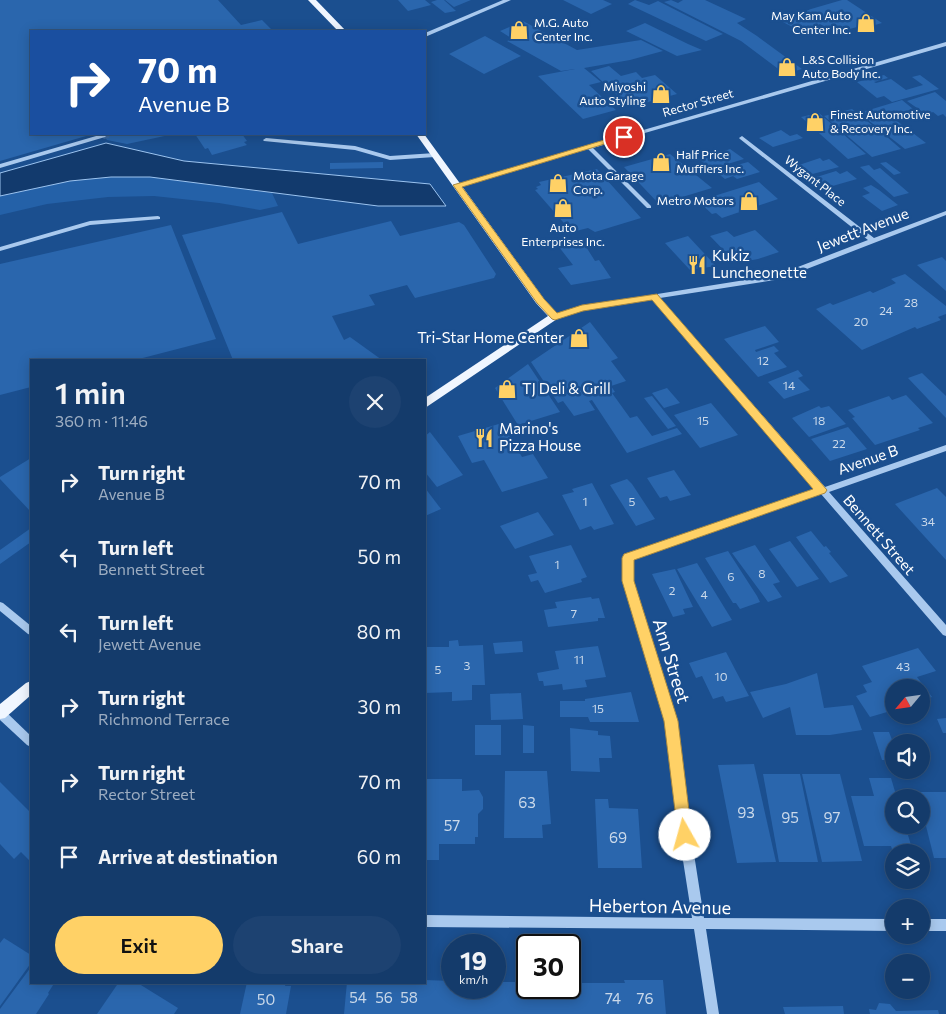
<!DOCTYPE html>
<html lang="en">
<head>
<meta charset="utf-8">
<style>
  :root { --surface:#143b6b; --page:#1d4271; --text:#f1f3f6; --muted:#9dadc1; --line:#33557e; --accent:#ffd166 }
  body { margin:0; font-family:Commissioner,sans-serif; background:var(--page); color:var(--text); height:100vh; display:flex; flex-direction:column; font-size:19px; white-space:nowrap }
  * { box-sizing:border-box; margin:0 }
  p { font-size:16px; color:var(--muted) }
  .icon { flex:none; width:28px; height:28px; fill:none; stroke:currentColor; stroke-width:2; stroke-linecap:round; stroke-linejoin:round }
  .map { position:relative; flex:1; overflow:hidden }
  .details { position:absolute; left:30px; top:359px; width:396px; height:625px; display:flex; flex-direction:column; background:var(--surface); border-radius:0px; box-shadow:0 2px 12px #0003,0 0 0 1px var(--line) }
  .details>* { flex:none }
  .top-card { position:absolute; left:30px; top:30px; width:396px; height:105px; border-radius:0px; box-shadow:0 2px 12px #0003,0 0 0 1px var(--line); background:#1a4fa0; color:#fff; overflow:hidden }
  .needle { width:32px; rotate:241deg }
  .tools { position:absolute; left:885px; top:679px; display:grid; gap:10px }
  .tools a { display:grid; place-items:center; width:45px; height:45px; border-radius:50%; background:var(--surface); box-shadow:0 2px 12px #0003,0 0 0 1px var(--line); font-size:25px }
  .speed { position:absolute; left:441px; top:934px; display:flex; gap:10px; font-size:25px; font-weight:700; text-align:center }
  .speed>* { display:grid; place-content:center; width:65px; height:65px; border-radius:50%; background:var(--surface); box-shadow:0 2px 12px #0003,0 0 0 1px var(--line); line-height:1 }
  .speed small { font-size:12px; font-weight:400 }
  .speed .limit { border:2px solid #111; border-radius:8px; background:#fff; color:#111 }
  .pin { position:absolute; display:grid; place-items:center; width:42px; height:42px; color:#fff; margin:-21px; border:2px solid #fff; border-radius:50%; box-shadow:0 1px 5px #0007 }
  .me { position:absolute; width:55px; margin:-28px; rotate:353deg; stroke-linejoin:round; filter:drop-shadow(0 0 4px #0008) }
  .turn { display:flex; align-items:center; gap:18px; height:105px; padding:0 25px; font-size:22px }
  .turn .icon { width:65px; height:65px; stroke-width:2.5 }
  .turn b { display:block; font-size:35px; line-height:42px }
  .round { display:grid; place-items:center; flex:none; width:52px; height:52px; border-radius:26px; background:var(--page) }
  .summary { display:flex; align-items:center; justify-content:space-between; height:85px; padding:0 25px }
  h1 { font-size:30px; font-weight:600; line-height:38px }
  .cta { display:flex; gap:10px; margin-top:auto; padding:10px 25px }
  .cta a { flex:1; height:58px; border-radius:30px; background:var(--accent); color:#111; font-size:20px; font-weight:600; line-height:58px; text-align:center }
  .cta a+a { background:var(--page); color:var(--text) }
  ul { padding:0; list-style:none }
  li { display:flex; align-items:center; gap:15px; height:75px; padding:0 25px }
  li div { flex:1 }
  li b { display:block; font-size:19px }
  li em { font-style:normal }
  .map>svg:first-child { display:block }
</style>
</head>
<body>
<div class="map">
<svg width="946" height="1014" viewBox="0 0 946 1014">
  <rect width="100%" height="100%" fill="#1b4f8f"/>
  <path fill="#2461a8" d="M111 177H150L272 193 278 206 260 210 219 203 154 196 108 197 47 204 0 215V196L70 181Z"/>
  <path fill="#123a6d" stroke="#9cc4f0" d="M106 143 184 161 430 184 446 206H378L150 177H111L70 181 0 196V173Z"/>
  <g fill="#2a66ad">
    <path d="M0 0H218L241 25 262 20 273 31H31V134H93L0 161Z"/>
    <path d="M398 0H425L431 5 408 11Z"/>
    <path d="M437 0H444L456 11 445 13 431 2Z"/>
    <path d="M445 0H471L454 7Z"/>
    <path d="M563 0H603L612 4 591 14Z"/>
    <path d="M635 0 649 5 658 1 723 34 706 41 628 4Z"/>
    <path d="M671 0 678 3 683 0H705L746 19 737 23 757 36 802 69 785 74 741 41 664 2Z"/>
    <path d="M842 0H847L882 23 861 29 857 27 842 31 834 25 827 28 820 24 802 32 781 21 811 9Z"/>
    <path d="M523 21 577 50 641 40 663 51 630 60 584 68 601 82 589 85 616 110 583 119 538 76 575 69 561 71 507 41 513 39 500 31Z"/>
    <path d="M645 23 688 44 702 50 677 56 626 31Z"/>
    <path d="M485 36 521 56 484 74 449 54Z"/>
    <path d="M609 66 621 76 636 72 642 78 655 75 677 94 630 107 591 71Z"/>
    <path d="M884 75 888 78 874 82 876 83 891 79 906 90 923 85 912 77 920 75 939 89 892 102 884 96 877 98 857 82Z"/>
    <path d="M935 92 946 101V117L943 114 938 116 933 112 927 115 907 101Z"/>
    <path d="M902 100 913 109 896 114 903 119 897 121 926 143 905 149 859 113Z"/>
    <path d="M852 109 887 137 901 149 872 157 824 116Z"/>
    <path d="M819 113 866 154 848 159 801 117Z"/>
    <path d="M781 130 790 136 797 134 803 138 773 147 759 138Z"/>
    <path d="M102 134 134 135 174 134 127 144 107 140Z"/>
    <path d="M195 134H242L247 141 244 142 247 145 212 155 208 148 205 149Z"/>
    <path d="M730 149 744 159 711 169 700 160Z"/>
    <path d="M670 154 712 188 659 204 624 167Z"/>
    <path d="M820 158 823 161 829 159 839 167 805 176 793 167Z"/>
    <path d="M383 162V168L330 169V163Z"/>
    <path d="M748 162 760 172 737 179 733 176 725 179 715 171Z"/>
    <path d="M886 162 901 173 894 175 880 163Z"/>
    <path d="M869 165 874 170 880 168 909 193 894 197 860 167Z"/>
    <path d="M597 169 641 218 595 232 588 228 576 231 574 229 570 230 535 190 538 189 536 187 541 185 539 182Z"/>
    <path d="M836 171 840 174 847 171 857 179 822 189 810 179Z"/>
    <path d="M759 182 778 199 722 218 716 213 712 214 698 201Z"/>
    <path d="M871 185 879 190 898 205 882 211 862 196 870 193 863 188Z"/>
    <path d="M282 212 298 244 391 221 400 236 459 222 464 225 496 274 494 278 415 298 407 285 369 295 375 305 332 316 344 340 350 337 382 360H233L182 235Z"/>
    <path d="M171 225 216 339 135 360H31V387L0 395V264Z"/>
    <path d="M755 230 779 252 758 259 736 263 710 236 727 231 734 237Z"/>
    <path d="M688 236 716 266 690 270 665 243Z"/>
    <path d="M583 242 595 261 599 260 611 278 571 285 558 268 573 265 559 247Z"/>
    <path d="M942 257 946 261V291L917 265Z"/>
    <path d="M905 274 946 306V314L938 317 941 320 917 329 915 327 862 350 816 309 830 303 833 305 870 291 873 293 896 283 891 279Z"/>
    <path d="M590 322 618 358 611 361 626 381 611 386 615 392 612 393 630 418 637 416 652 436 677 428 682 434 627 453 592 400 589 401 595 410 574 416 563 401 558 403 531 362Z"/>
    <path d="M765 326 779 342 755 350 756 352 774 346 779 351 774 353 787 367 758 377 724 339Z"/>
    <path d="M528 364 560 412 518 425 495 388Z"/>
    <path d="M798 370 803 376 798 378 810 390 784 399 768 382Z"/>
    <path d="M922 373 946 396V418L908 378Z"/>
    <path d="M667 388 680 403 664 408 652 393Z"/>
    <path d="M906 395 933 423 918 428 920 430 875 445 852 418 855 417 848 410 889 396 892 400Z"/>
    <path d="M652 396 676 426 668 429 644 398Z"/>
    <path d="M711 403 738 435 700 448 674 415Z"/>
    <path d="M819 406 821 408 829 406 846 424 809 437 792 418Z"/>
    <path d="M502 423 522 457 533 454 548 478 502 492 484 460 472 463 458 436Z"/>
    <path d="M848 427 867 449 830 461 811 439Z"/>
    <path d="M430 432 463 475 437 487 425 472V436Z"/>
    <path d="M31 458V512L0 479V477Z"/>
    <path d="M674 470 691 495 670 501 667 496 660 498 647 478Z"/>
    <path d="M627 479 632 484 655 519 636 526 610 485Z"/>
    <path d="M592 483 614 524 594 530 591 526 580 530 562 495 574 492 572 489Z"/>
    <path d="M425 488 441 509 425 516Z"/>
    <path d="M937 488 946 497V560L895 504Z"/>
    <path d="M538 512 554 535 515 549 500 526Z"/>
    <path d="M31 528V542L0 564V550Z"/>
    <path d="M811 531 824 547 826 546 831 552 829 553 848 576 830 583 796 537Z"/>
    <path d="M790 541 819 579 797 587 769 549Z"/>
    <path d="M571 545 587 577 581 579 582 582 545 593 538 580 531 582 528 575 537 573 529 556Z"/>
    <path d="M755 545 780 582 773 584 782 597 768 602 732 553Z"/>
    <path d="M728 551 757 596 760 602 740 609 736 603H733L705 558Z"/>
    <path d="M697 563 732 620 712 627 677 569Z"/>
    <path d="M675 569 693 607 683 609 685 614 673 617 652 574Z"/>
    <path d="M591 597 592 599 599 598 605 618H598V621L548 627 544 610 557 608 555 602Z"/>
    <path d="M458 640 459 646 483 645 485 685H472V700L452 701V692L425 693V647H449V641Z"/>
    <path d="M522 641 523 652 495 654 493 643Z"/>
    <path d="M598 646 606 677 585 680 587 687 563 690 562 684 544 686 543 681H539L537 673 559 669 555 651Z"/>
    <path d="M918 648 936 671 917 677 932 697 921 700V688H894V710L870 717 856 696 867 692 863 685 872 682 862 666Z"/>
    <path d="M726 652 749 696 726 702 723 696 713 699 702 676 696 678 689 663Z"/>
    <path d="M817 673 824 708 853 705 862 730 830 735H796L790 707 763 718 750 692 786 684Z"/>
    <path d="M631 692 639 722H590L588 717H560V701H585V699Z"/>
    <path d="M521 693 523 719 491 720 490 694Z"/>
    <path d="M946 718V733H943L937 719Z"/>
    <rect x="475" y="725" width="26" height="30"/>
    <path d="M523 725 534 726V753H523Z"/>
    <path d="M570 728 598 731V735L610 736 612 758H599L600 772 571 771Z"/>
    <path d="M873 732H889L894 745V760H882Z"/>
    <path d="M754 764 776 862 737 863 718 765Z"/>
    <path d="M505 771H547L551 824 542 825 543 838H504Z"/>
    <path d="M763 774H800L818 862H779Z"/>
    <path d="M802 774H840L862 861 822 862Z"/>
    <path d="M869 778H891L896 795 899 798H894V825H905L913 852H893L891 846H864L851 796H874Z"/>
    <path d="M425 779H462V791L479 790 483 797V809L478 814V837H475V844H439V860H425Z"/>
    <path d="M0 782 31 813 30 861 21 852 14 859 0 844Z"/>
    <path d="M914 792H946V858H934L925 822H921V798H915Z"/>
    <path d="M595 799H608L609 808 638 809 642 868H598Z"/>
    <path d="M4 938 31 955V963L0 1006V943Z"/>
    <path d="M31 967V982H55L48 993 49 994 36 1014H0V1009Z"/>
    <path d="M425 980 452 981V988H495V982H528V988H570V983H625L624 980H663L666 1014H344L347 982H425Z"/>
    <path d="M119 982H136L178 1008 174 1014H97Z"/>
    <path d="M247 982H286L285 986H291L286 1014H240Z"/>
    <path d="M879 1003 890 1004 896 1011 938 1010 939 1014H870L869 1009 876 1010Z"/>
    <path d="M843 1006 844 1014H785L783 1007Z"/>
  </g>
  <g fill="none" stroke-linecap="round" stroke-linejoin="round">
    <path stroke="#3d69a0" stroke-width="6" stroke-dasharray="6 3" stroke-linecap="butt" d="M103 136 112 134"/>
    <g fill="#a9c9ee" fill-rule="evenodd">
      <path d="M503 0H511L425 37V33Z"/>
      <path d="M946 42V46L593 148 651 206V208H647L588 149 459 186 457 187 454 185Z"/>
      <path d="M103 134 106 136 105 137 0 168V164Z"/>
      <path d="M742 136 874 238 946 211V215L781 279 660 298 825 487 946 445V451L829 492 946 625V636L943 635 821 494 633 560V581L676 721 694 854 704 918 894 919V931L706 929 719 1014H707L694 929 425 927V915L692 918 682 854 666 721 623 581V558L625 555 817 489 653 299 583 310 555 319 551 317 552 315 582 306 777 275 868 240 740 139 739 138Z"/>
      <path d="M266 138 355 146 390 156 435 153 438 155 435 157 390 160 355 150 264 141 263 140Z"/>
      <path d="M158 216 160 217V219L90 225 0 251V247L90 221Z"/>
      <path d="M0 602 3 603 31 626V635L28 634 0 611Z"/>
      <path d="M0 709 4 710 31 736V747L27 745 0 720Z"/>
      <rect x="921" y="919" width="25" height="12"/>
    </g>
    <g fill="#f0f6ff" fill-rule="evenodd">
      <path d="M308 0H316L346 31H338Z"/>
      <path d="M416 134H424L544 299 560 317 425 408V398L548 316 536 303Z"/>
      <path d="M31 681V695L5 718 0 719V704L26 683Z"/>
    </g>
  </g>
  <path fill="#ffd166" stroke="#a68842" d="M621 135 628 137 462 187 544 299 557 313 582 305 657 294 827 490 825 493 634 560V581L678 721 692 835 690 840 685 842 680 840 678 835 664 721 622 581V558L624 554 813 489 652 300 583 311 555 320 552 319 537 303 453 185Z"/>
  <defs>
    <g id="shop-bare" transform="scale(1.5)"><path d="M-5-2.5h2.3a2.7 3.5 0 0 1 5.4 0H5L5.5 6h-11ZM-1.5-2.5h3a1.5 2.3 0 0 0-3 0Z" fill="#ffd166" stroke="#1b4f8f" stroke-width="2.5" paint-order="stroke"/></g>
    <g id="restaurant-bare" transform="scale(1.5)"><path d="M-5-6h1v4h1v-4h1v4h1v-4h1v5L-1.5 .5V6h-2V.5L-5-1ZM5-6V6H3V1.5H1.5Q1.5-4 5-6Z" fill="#ffd166" stroke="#1b4f8f" stroke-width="2.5" paint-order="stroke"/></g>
  </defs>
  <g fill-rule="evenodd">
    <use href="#shop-bare" x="866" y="23"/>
    <use href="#shop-bare" x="519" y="30"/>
    <use href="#shop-bare" x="787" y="67"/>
    <use href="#shop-bare" x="661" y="94"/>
    <use href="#shop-bare" x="815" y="122"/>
    <use href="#shop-bare" x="661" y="162"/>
    <use href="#shop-bare" x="558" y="183"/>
    <use href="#shop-bare" x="749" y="201"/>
    <use href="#shop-bare" x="563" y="208"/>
    <use href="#restaurant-bare" x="697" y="265"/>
    <use href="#shop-bare" x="579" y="338"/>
    <use href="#shop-bare" x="507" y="389"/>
    <use href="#restaurant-bare" x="484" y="438"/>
  </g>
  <g text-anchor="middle" stroke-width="5" stroke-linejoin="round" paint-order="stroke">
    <g font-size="12" fill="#fff" stroke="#1b4f8f" text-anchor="start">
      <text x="851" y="20" text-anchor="end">May Kam Auto<tspan x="851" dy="14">Center Inc.</tspan></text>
      <text x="534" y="27">M.G. Auto<tspan x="534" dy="14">Center Inc.</tspan></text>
      <text x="802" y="64">L&amp;S Collision<tspan x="802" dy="14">Auto Body Inc.</tspan></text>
      <text x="646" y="91" text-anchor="end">Miyoshi<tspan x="646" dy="14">Auto Styling</tspan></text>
      <text x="830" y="119">Finest Automotive<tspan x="830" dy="14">&amp; Recovery Inc.</tspan></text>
      <text x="676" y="159">Half Price<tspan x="676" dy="14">Mufflers Inc.</tspan></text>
      <text x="573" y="180">Mota Garage<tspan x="573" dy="14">Corp.</tspan></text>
      <text x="734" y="205" text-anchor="end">Metro Motors</text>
      <text x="563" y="232" text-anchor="middle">Auto<tspan x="563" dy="14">Enterprises Inc.</tspan></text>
    </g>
    <g font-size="12" fill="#fff" stroke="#1b4f8f">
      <text transform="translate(698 103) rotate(-16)" y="4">Rector Street</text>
      <text transform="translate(815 181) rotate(38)" y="4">Wygant Place</text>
    </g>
    <g font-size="12" fill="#cad9ea">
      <text x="911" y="307">28</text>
      <text x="886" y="315">24</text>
      <text x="861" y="326">20</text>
      <text x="763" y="365">12</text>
      <text x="789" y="390">14</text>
      <text x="703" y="425">15</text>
      <text x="819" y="425">18</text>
      <text x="839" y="448">22</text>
      <text x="585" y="506">1</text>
      <text x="632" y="506">5</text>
      <text x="928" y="526">34</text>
      <text x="557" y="569">1</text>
      <text x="762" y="578">8</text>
      <text x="731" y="581">6</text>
      <text x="672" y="595">2</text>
      <text x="704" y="599">4</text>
      <text x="574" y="618">7</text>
      <text x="579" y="664">11</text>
      <text x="467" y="670">3</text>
      <text x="903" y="671">43</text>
      <text x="438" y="674">5</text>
      <text x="721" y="681">10</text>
      <text x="598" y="713">15</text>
    </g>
    <g font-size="15" fill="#fff" stroke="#1b4f8f">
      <text transform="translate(863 230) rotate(-21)" y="5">Jewett Avenue</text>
      <text transform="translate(868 460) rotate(-19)" y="5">Avenue B</text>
      <text transform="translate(879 535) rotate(49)" y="5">Bennett Street</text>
    </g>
    <g font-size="15" fill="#fff" stroke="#1b4f8f" text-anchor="start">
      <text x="712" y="261">Kukiz<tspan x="712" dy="17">Luncheonette</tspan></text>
      <text x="564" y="343" text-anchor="end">Tri-Star Home Center</text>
      <text x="522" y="394">TJ Deli &amp; Grill</text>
      <text x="499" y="434">Marino's<tspan x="499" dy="17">Pizza House</tspan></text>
    </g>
    <g font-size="15" fill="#cad9ea">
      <text x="527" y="808">63</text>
      <text x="746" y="818">93</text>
      <text x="790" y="823">95</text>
      <text x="832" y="823">97</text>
      <text x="452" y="831">57</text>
      <text x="618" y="843">69</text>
      <text x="358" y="1003">54</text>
      <text x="384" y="1003">56</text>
      <text x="409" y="1003">58</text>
      <text x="613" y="1004">74</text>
      <text x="645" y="1004">76</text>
      <text x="266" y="1005">50</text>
    </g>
    <g font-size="18" fill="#fff" stroke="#1b4f8f">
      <text transform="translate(671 661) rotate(73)" y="6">Ann Street</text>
      <text transform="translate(660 907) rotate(1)" y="6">Heberton Avenue</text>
    </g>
  </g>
</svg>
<div class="tools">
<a><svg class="needle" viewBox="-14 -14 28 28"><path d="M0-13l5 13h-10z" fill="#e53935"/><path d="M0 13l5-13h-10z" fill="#9dadc1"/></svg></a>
<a><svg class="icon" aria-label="sound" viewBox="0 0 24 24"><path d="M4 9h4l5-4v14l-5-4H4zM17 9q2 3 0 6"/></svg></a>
<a><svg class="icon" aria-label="search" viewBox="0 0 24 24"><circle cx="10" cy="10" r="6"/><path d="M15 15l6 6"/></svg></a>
<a><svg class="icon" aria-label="layers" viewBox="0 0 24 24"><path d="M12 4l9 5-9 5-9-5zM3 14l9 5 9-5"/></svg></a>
<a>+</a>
<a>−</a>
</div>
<div class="speed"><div>19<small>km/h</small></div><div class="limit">30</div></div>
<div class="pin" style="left:624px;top:137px;background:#d93025"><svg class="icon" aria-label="arrive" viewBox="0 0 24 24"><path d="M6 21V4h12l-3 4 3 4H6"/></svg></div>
<svg class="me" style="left:685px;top:835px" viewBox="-20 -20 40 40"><circle r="19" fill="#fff"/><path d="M0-13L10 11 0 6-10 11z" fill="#ffd166"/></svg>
<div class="top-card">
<div class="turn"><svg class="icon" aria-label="right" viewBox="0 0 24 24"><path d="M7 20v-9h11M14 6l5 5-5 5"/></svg><div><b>70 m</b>Avenue B</div></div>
</div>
<section class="details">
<div class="summary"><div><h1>1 min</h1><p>360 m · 11:46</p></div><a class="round"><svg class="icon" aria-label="close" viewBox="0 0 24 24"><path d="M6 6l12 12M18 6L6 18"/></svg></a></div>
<ul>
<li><svg class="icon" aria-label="right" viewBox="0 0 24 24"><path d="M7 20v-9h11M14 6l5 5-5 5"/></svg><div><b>Turn right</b><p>Avenue B</p></div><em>70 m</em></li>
<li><svg class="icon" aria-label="left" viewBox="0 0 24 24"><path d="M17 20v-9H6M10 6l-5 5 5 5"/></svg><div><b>Turn left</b><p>Bennett Street</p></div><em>50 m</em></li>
<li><svg class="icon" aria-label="left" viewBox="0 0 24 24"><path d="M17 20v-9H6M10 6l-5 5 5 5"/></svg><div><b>Turn left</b><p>Jewett Avenue</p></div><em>80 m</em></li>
<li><svg class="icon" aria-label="right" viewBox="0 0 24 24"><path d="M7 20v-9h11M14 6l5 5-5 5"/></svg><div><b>Turn right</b><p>Richmond Terrace</p></div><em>30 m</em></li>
<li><svg class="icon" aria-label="right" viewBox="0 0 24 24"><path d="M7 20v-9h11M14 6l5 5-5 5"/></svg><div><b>Turn right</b><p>Rector Street</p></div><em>70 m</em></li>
<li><svg class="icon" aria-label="arrive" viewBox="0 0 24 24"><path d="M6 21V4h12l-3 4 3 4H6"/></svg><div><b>Arrive at destination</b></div><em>60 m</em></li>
</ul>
<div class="cta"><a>Exit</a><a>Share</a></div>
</section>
</div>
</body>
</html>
